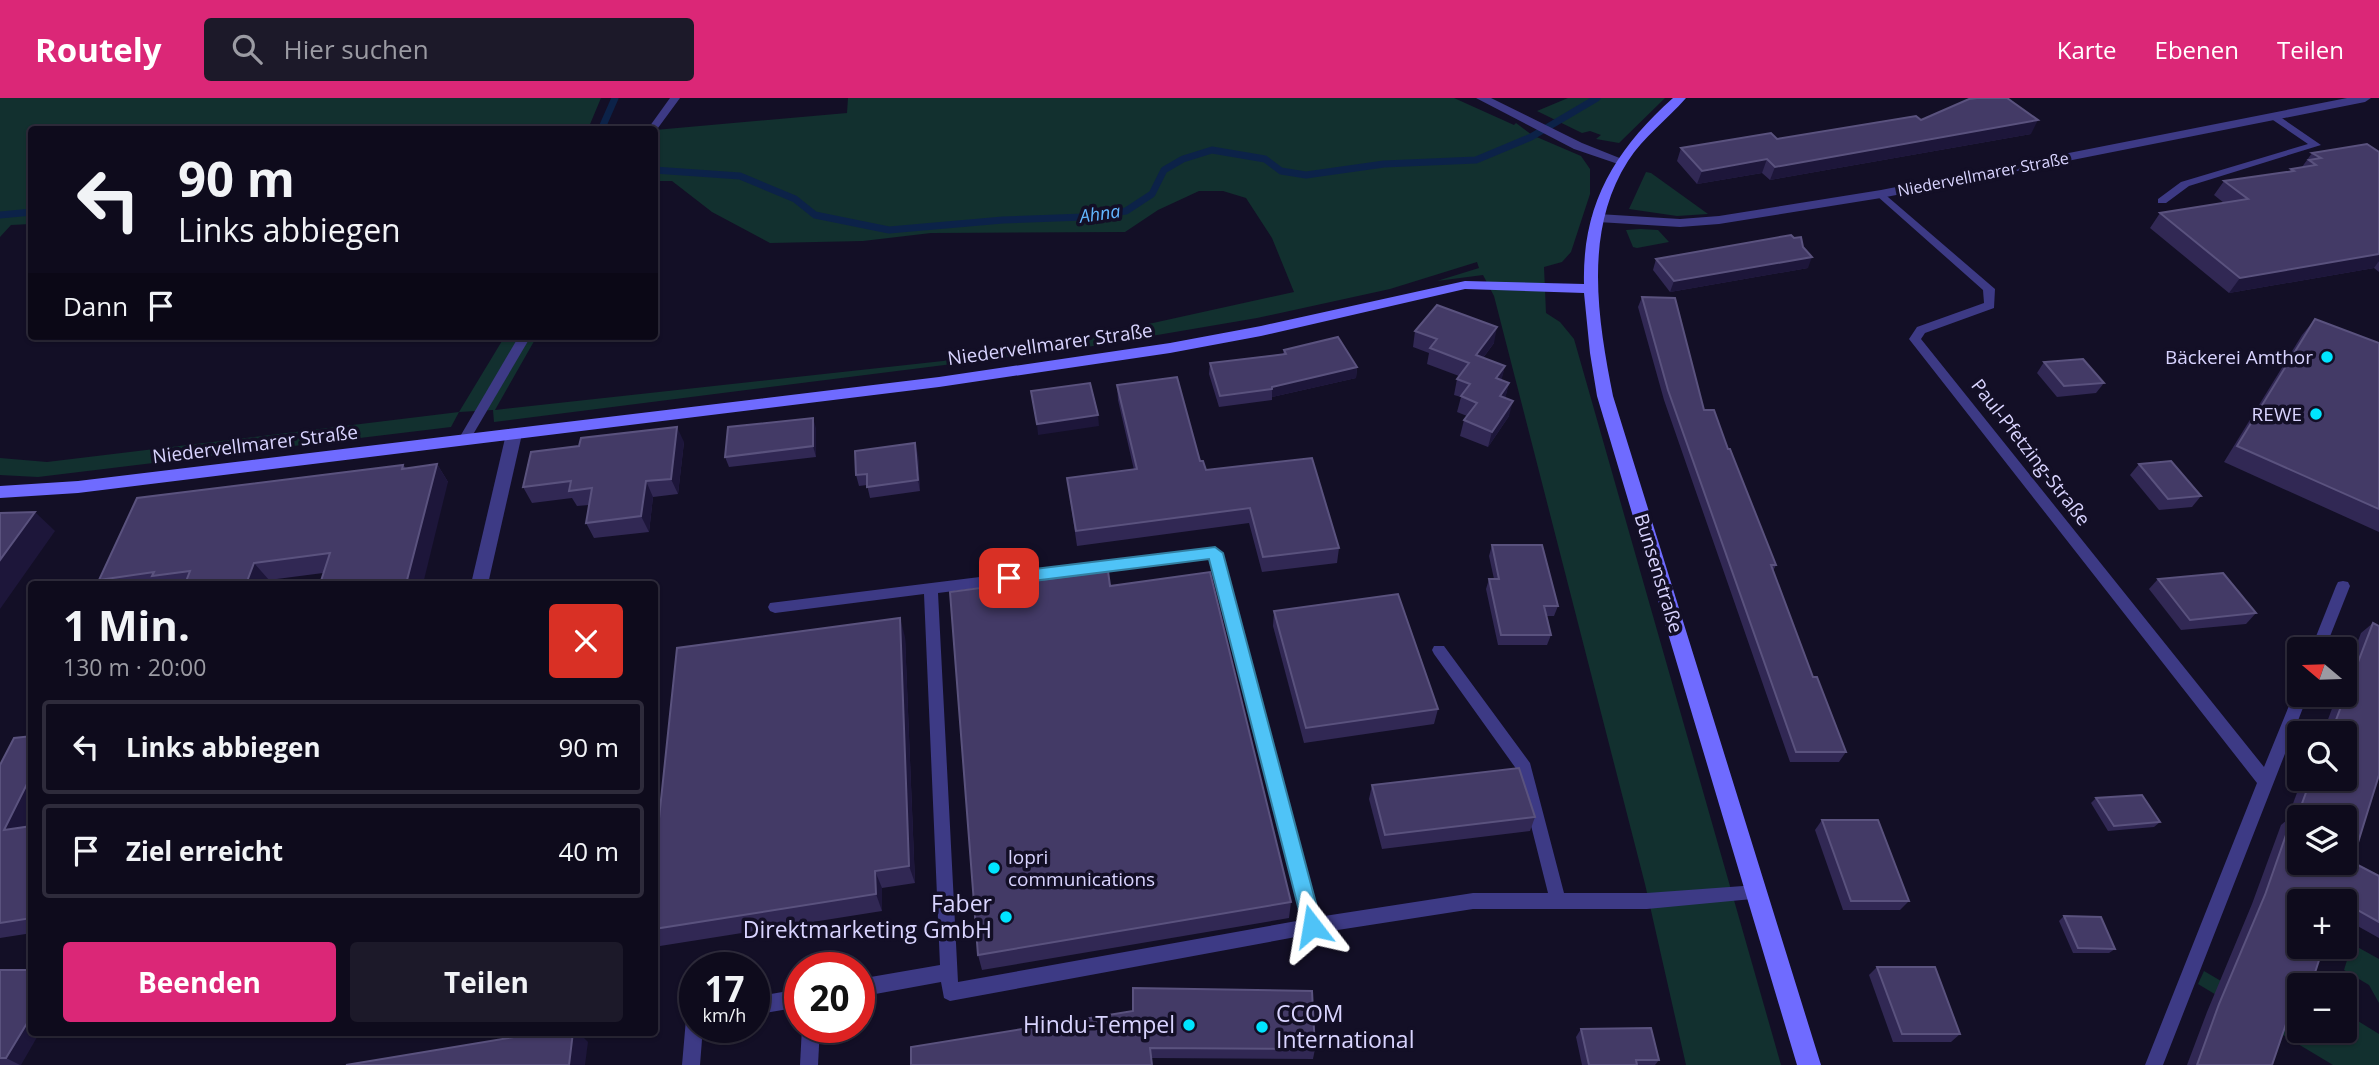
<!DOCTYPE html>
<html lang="de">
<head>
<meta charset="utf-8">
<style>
  :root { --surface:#0e0b1c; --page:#1c1929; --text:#f1f3f6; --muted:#9b9ba3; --line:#2e2b3b; --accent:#db2777 }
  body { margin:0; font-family:"Open Sans",sans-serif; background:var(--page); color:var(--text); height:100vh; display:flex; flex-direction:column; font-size:26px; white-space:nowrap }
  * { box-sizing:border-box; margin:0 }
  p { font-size:23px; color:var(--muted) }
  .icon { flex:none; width:38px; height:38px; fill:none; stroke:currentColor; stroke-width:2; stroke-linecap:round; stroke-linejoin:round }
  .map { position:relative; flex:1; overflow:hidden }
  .drawer { position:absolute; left:28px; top:483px; width:630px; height:455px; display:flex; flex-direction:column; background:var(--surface); border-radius:7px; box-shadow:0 2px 5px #0004,0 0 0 2px var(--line) }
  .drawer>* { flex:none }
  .top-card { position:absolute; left:28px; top:28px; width:630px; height:214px; border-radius:7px; box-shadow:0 2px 5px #0004,0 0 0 2px var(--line); background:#0e0b1c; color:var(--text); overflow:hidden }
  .needle { width:46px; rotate:289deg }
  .tools { position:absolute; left:2287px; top:539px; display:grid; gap:14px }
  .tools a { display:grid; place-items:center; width:70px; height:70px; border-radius:7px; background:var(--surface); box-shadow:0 2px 5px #0004,0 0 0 2px var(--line); font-size:35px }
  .speed { position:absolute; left:679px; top:854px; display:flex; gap:14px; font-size:35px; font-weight:700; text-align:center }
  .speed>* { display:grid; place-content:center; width:91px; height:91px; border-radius:50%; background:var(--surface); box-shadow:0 2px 5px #0004,0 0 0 2px var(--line); line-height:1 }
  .speed small { font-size:18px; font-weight:400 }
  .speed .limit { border:10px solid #d22; background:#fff; color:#111 }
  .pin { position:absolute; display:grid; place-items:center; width:60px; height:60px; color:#fff; margin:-30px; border-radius:14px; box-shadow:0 4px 10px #0006 }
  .me { position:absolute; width:77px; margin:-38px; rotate:346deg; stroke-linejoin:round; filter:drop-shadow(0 0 5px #0008) }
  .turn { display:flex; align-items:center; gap:24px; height:147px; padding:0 35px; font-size:32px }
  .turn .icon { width:91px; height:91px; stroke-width:2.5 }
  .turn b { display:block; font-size:49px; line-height:60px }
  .then { display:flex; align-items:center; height:66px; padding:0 35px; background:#0003; gap:14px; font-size:26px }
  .round { display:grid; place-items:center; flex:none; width:74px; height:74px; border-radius:7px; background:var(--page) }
  .summary { display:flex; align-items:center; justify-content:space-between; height:119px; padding:0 35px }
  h1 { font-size:42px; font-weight:700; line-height:52px }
  .action { display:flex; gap:14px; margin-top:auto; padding:14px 35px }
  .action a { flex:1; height:80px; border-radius:7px; background:var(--accent); color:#fff; font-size:28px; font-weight:700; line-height:80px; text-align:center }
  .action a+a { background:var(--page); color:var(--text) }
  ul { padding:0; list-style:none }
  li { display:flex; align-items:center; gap:21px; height:94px; margin:0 14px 10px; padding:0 21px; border:4px solid var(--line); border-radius:7px }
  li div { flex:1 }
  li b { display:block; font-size:26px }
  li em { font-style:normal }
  header { display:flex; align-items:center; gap:42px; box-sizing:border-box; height:98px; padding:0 35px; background:var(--accent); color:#fff }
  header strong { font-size:33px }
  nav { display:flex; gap:38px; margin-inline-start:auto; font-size:24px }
  .search { width:490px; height:63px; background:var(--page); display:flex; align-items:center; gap:18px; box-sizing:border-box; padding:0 24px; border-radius:7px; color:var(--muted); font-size:26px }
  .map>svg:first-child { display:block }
</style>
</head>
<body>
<header>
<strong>Routely</strong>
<div class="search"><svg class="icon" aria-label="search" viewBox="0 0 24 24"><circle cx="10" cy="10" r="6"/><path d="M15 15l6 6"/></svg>Hier suchen</div>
<nav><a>Karte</a><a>Ebenen</a><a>Teilen</a></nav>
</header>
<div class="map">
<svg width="2379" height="967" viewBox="0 0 2379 967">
  <rect width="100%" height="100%" fill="#130f26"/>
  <g fill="#12302f">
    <path d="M0 0H601L588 31 32 32 31 126 11 127 0 139Z"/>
    <path d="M848 0H1454L1514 27 1516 25 1532 37 1581 58 1590 71V96L1571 154 1562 164 1544 169 1546 215 1560 224 1574 241 1781 967H1686L1645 786 1494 198 1483 177 1437 183 1479 170 1477 164 1390 191 1257 220 1087 249 494 324 493 312 459 314 451 329 38 379 0 377V360L47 364 459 314 505 238H537L495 312 943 263 1153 225 1294 194 1272 140 1246 100 1223 93H1199L1158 112 1125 134 931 135 863 143 770 145 712 114 672 83H655V32L847 15Z"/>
    <path d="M1568 0H1665L1619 45 1596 41 1601 37 1590 33 1582 35 1537 13Z"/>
    <path d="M1646 74 1651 75 1708 116 1677 118 1629 111Z"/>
    <path d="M1640 131 1658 132 1669 144 1637 150 1633 149 1626 132Z"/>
    <path d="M2352 846 2379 861V905L2369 887 2344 872Z"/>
    <path d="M2204 873 2299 929 2300 933H2345V915L2379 936V967H2333L2198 886Z"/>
  </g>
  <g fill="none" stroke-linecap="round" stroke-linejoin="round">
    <g stroke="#0c2248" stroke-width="7">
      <path d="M601 32 615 0"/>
      <path d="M654 72 740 78 795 101 815 117 889 132 1003 122 1084 119 1126 113 1152 96 1164 72 1183 61 1212 52 1265 61 1281 73 1306 77 1384 66 1476 62 1531 39 1597 0"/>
      <path d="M0 117 32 114"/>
    </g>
    <g fill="#3d3a85" fill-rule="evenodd">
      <path d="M670 0H680L655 34 654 32H647Z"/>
      <path d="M2270 16H2276L2321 47 2189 88 2166 105H2158V101L2181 84 2308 46 2270 20Z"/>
      <path d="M1881 93 1995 191 1994 210 1925 235 1921 241 2264 669 2295 593 2300 591V597H2308L2163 967H2145L2257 685 1909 241 1917 229 1984 205 1983 192 1877 98 1876 96Z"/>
      <path d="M519 238H531L468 345H460L458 342Z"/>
      <path d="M1215 450 1222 455 1318 819 1473 795H1548L1517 672 1434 556 1432 552 1434 548H1444L1530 665 1564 795H1647L1757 787 1763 790 1765 795 1763 800 1647 811H1473L1312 836 950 903 944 900 941 884 859 899V881L940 867 924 496 775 515 770 513 768 509 770 505ZM1210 461 1302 822 958 884 938 495Z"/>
      <path d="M2343 483 2348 484 2350 488 2325 551H2311L2336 488 2338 484Z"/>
      <path d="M800 891V909L754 917V899Z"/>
      <path d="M695 912V929H703L700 967H682L686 921 689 915Z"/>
      <path d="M802 929H820L818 967H800Z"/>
    </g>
    <g fill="#3d3a85" fill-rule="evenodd">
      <path d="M1476 0H1491L1582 45 1627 63 1621 67 1574 51Z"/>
      <path d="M2347 0H2371L2365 4 1881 100 1719 126 1680 129 1598 124 1591 120 1598 116 1680 121 1719 118 1881 92Z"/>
      <path d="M514 331 522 336 488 486H471L506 336Z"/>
    </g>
    <path fill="#6f6bff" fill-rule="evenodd" d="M1673 0H1686C1667 22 1644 38 1628 63 1583 133 1598 222 1613 298L1821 967H1797L1597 298 1590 255 1584 195 1465 191 1261 238 1170 255 939 289 78 395 0 400V388L78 383 939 279 1170 245 1261 228 1465 183 1584 186C1582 106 1615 52 1673 0Z"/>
  </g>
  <g fill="#312854">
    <path d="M1921 22 2031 36 1770 82 1762 75 1697 86 1677 63 1681 50 1777 41Z"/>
    <path d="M2379 54V174L2374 170 2229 195 2150 130 2160 115 2224 105 2214 97 2224 83 2289 74 2291 71 2302 69 2312 55Z"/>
    <path d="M1656 161 1808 170 1670 194 1653 172Z"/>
    <path d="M1642 199 1704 312 1728 351 1776 467 1773 473 1813 579 1846 654 1839 664H1790L1664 302 1638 209Z"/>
    <path d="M2315 221 2379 245V434L2224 364 2302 237Z"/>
    <path d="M1415 233 1494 245 1483 260 1505 268 1501 282 1509 285 1505 300 1509 318 1488 349 1460 338 1464 322 1467 318 1457 314 1461 299 1454 297 1457 281 1459 278 1427 266 1429 255 1413 249Z"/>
    <path d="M1284 252 1357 269 1356 280 1272 299V302L1219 309 1209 276 1210 265 1283 256Z"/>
    <path d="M2044 264 2104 285 2096 295 2057 299 2037 275Z"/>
    <path d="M1117 287 1200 363 1206 372 1339 450 1337 465 1262 474 1249 425 1077 448 1067 380 1134 372 1118 302Z"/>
    <path d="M816 330V359L729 369 725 359Z"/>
    <path d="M684 344 678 396 653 399 649 434 594 440 586 425 589 407 577 408 572 400 532 405 523 389Z"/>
    <path d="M918 356 920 393 870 400 867 387 859 388 856 377Z"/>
    <path d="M437 366 448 384 323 475 269 482 268 486H104L99 482 403 367 406 370Z"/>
    <path d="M2139 366 2201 398 2192 409 2159 412 2130 377Z"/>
    <path d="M1492 447 1558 508 1554 518H1546L1551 537 1547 547H1498L1486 491 1489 481H1494L1489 458Z"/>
    <path d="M2158 481 2256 515 2246 526 2181 532 2149 491Z"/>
    <path d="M1110 488 1291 804 1289 820 982 872 978 857Z"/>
    <path d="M1274 513 1438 611 1434 626 1304 645 1273 528Z"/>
    <path d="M2373 525 2352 764 2379 778V840L2345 821V803H2300L2311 887H2300V897L2296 898 2272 967H2187L2207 914 2252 806 2281 727 2287 722 2302 681H2345V635H2323L2337 597H2345V577L2361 535Z"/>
    <path d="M905 539 915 785 882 790V813L660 848 654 841V768Z"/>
    <path d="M0 667 32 726 31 728H32V835L0 840Z"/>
    <path d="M1372 687 1535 719 1530 733 1382 751 1369 701Z"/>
    <path d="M2096 700 2160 724 2154 729 2108 733 2091 705Z"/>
    <path d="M1822 722 1909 803 1900 812H1843L1815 732Z"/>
    <path d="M2064 818 2115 851 2109 855H2073L2059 823Z"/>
    <path d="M1877 869 1960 936 1951 944H1893L1869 877Z"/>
    <path d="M0 872 21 967H0Z"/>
    <path d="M1133 913 1315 951 1313 961 1151 960Z"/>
    <path d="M1581 931 1659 962 1655 967H1582L1576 939Z"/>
  </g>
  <g fill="#1d163a">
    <path d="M2038 22 2031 36 1770 82 1775 69Z"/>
    <path d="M1767 61 1762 75 1697 86 1702 73Z"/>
    <path d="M2379 156V163L2374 170 2229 195 2240 180Z"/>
    <path d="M1812 159 1808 170 1670 194 1674 183Z"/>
    <path d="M1497 229 1494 245 1473 273 1476 257Z"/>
    <path d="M1505 268 1501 284 1496 280Z"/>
    <path d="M1357 269 1356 280 1272 299V289Z"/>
    <path d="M1509 285 1505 301 1500 298Z"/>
    <path d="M1513 303 1509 318 1488 349 1492 334Z"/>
    <path d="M1098 317 1099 328 1038 337 1037 326Z"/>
    <path d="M813 320 816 330V359L813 348Z"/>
    <path d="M677 329 684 344 678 396 671 381Z"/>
    <path d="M915 345 918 356 920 393 918 382Z"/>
    <path d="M437 366 448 384 423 486H406Z"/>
    <path d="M646 383 653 399 649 434 641 418Z"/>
    <path d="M35 414 55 433 0 511V462Z"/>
    <path d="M254 465 269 482 268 486H246Z"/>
    <path d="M900 520 905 539 915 785 909 768Z"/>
    <path d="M32 676V726L23 745 4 732Z"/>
    <path d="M875 773 882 790V813L876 796Z"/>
    <path d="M32 917V934H40L21 967H20L6 960Z"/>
    <path d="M573 934H578L588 944 585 967H569Z"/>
  </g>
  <g fill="#433a66" stroke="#5a527e" stroke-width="2" fill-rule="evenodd">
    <path d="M1977 0H2007L2038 22 1775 69 1767 61 1702 73 1681 50 1771 35 1777 41 1916 18 1921 22 1969 1Z"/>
    <path d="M2367 46 2379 54V156L2240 180 2160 115 2248 101 2224 83 2294 73 2291 71 2316 67 2309 62 2321 60 2312 55Z"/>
    <path d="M1791 137 1794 140 1801 139 1803 149 1812 159 1674 183 1656 161Z"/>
    <path d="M1642 199 1675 200 1704 312H1714L1728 351H1730L1776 467H1771L1813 579H1817L1846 654H1796L1668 292Z"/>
    <path d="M1437 207 1497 229 1476 257 1505 268 1496 280 1509 285 1500 298 1513 303 1492 334 1464 322 1477 305 1461 298 1470 286 1457 281 1469 265 1430 250 1437 241 1415 233Z"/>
    <path d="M2315 221 2379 245V411L2237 348Z"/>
    <path d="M1338 239 1357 269 1272 289V291L1220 298 1210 265 1286 256 1284 252Z"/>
    <path d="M2083 261 2104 285 2064 288 2044 264Z"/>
    <path d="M1177 279 1200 363H1203L1206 372 1312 360 1339 450 1263 459 1250 410 1076 433 1067 380 1137 371 1117 287Z"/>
    <path d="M1090 285 1098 317 1037 326 1031 293Z"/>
    <path d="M813 320V348L725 359 728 329Z"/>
    <path d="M677 329 671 381 646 383 641 418 586 425 592 390 569 393 571 383 523 389 531 354 579 348 581 340Z"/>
    <path d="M915 345 918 382 867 389V376L856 377 855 353Z"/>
    <path d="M2171 363 2201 398 2168 401 2139 366Z"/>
    <path d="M437 366 406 486H320L330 455 254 465 246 486H185L190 473 152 478 154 474 99 482 137 400 403 367 402 371Z"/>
    <path d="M35 414 0 462V415Z"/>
    <path d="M1492 447H1542L1558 508H1544L1551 537H1501L1489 481H1499Z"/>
    <path d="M1108 473 1110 488 1210 474 1291 804 978 857 950 494Z"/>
    <path d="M2223 475 2256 515 2190 522 2158 481Z"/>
    <path d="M1398 496 1438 611 1306 630 1274 513Z"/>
    <path d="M900 520 909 768 875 773 876 796 654 831V768L677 550Z"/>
    <path d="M2373 525 2379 528V677L2352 764 2379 778V824L2345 805V803H2342L2332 798 2329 803H2300V849H2316L2322 853 2311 887H2305L2300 885 2272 967H2197L2219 906 2265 797 2293 717 2297 719 2311 681H2345V635H2331ZM2300 719H2345V765H2300Z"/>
    <path d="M32 638V676L4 732 32 728V820L0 825V667L14 640Z"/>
    <path d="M1519 670 1535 719 1385 737 1372 687Z"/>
    <path d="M2142 697 2160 724 2114 728 2096 700Z"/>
    <path d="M1822 722H1878L1909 803H1851Z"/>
    <path d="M2064 818 2101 819 2115 851 2078 850Z"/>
    <path d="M1877 869H1935L1960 936H1902Z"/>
    <path d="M0 872H32V917L6 960H0Z"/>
    <path d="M1133 890 1312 893 1315 951 1150 950 1152 967H911V949L1133 913Z"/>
    <path d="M1651 930 1659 962H1636L1637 967H1589L1581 931Z"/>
    <path d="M544 934H573L569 967H346Z"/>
  </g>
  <path fill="#4fc3f7" stroke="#337fa1" stroke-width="2" d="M1215 449 1223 455 1322 828 1319 835 1312 838 1305 835 1303 828 1209 461 1009 486 1001 480 1009 474Z"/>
  <g fill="#00e5ff" stroke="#130f26" stroke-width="2.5">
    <circle cx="2327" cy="259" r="7"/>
    <circle cx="2316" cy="316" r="7"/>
    <circle cx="994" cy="770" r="7"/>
    <circle cx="1006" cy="819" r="7"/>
    <circle cx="1189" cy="927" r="7"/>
    <circle cx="1262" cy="929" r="7"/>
  </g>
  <g text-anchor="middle" stroke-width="7" stroke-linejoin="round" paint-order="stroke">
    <g font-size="16" fill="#d9d4ff" stroke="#130f26">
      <text transform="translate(1983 76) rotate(-11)" y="6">Niedervellmarer Straße</text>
    </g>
    <g font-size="18" font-style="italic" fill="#62b6ff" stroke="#130f26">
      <text transform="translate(1100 116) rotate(-8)" y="6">Ahna</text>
    </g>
    <g font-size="19" fill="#d9d4ff" stroke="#130f26">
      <text transform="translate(1050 246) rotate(-8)" y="7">Niedervellmarer Straße</text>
      <text transform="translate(255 346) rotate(-7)" y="7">Niedervellmarer Straße</text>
      <text transform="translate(2031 354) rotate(52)" y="7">Paul-Pfetzing-Straße</text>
      <text transform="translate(1659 475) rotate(73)" y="7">Bunsenstraße</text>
    </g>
    <g font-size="19" fill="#d9d4ff" stroke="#130f26" text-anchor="end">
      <text x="2313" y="266">Bäckerei Amthor</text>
      <text x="2302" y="323">REWE</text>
      <text x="1008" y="766" text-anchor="start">lopri<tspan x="1008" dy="22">communications</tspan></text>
    </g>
    <g font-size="23" fill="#d9d4ff" stroke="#130f26" text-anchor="end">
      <text x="992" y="814">Faber<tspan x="992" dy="26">Direktmarketing GmbH</tspan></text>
      <text x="1276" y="924" text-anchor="start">CCOM<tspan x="1276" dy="26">International</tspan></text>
      <text x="1175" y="935">Hindu-Tempel</text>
    </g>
  </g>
</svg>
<div class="tools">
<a><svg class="needle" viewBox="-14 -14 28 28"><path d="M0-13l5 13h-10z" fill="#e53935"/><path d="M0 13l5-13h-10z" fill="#9b9ba3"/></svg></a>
<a><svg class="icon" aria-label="search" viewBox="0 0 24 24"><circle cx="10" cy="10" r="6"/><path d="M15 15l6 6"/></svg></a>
<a><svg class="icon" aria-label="layers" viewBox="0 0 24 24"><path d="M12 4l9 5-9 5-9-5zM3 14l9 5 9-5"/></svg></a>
<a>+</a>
<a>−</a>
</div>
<div class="speed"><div>17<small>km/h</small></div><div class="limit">20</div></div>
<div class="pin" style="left:1009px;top:480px;background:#d93025"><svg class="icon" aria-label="arrive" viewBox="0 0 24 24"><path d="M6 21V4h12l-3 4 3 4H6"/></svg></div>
<svg class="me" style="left:1312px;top:828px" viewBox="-20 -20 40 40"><path d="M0-17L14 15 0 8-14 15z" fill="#4fc3f7" stroke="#fff" stroke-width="4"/></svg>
<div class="top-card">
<div class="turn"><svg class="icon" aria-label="left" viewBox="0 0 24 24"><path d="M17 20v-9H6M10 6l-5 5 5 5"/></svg><div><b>90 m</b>Links abbiegen</div></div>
<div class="then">Dann<svg class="icon" aria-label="arrive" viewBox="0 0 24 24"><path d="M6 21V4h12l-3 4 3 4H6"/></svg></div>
</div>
<section class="drawer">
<div class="summary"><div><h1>1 Min.</h1><p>130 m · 20:00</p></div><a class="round" style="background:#d93025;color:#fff"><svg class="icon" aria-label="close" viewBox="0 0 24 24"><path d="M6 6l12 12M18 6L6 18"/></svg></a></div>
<ul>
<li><svg class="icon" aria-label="left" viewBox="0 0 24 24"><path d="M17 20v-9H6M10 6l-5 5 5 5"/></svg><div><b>Links abbiegen</b></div><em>90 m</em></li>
<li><svg class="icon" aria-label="arrive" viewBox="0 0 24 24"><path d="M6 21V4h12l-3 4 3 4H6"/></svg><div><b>Ziel erreicht</b></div><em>40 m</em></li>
</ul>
<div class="action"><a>Beenden</a><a>Teilen</a></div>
</section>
</div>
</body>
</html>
